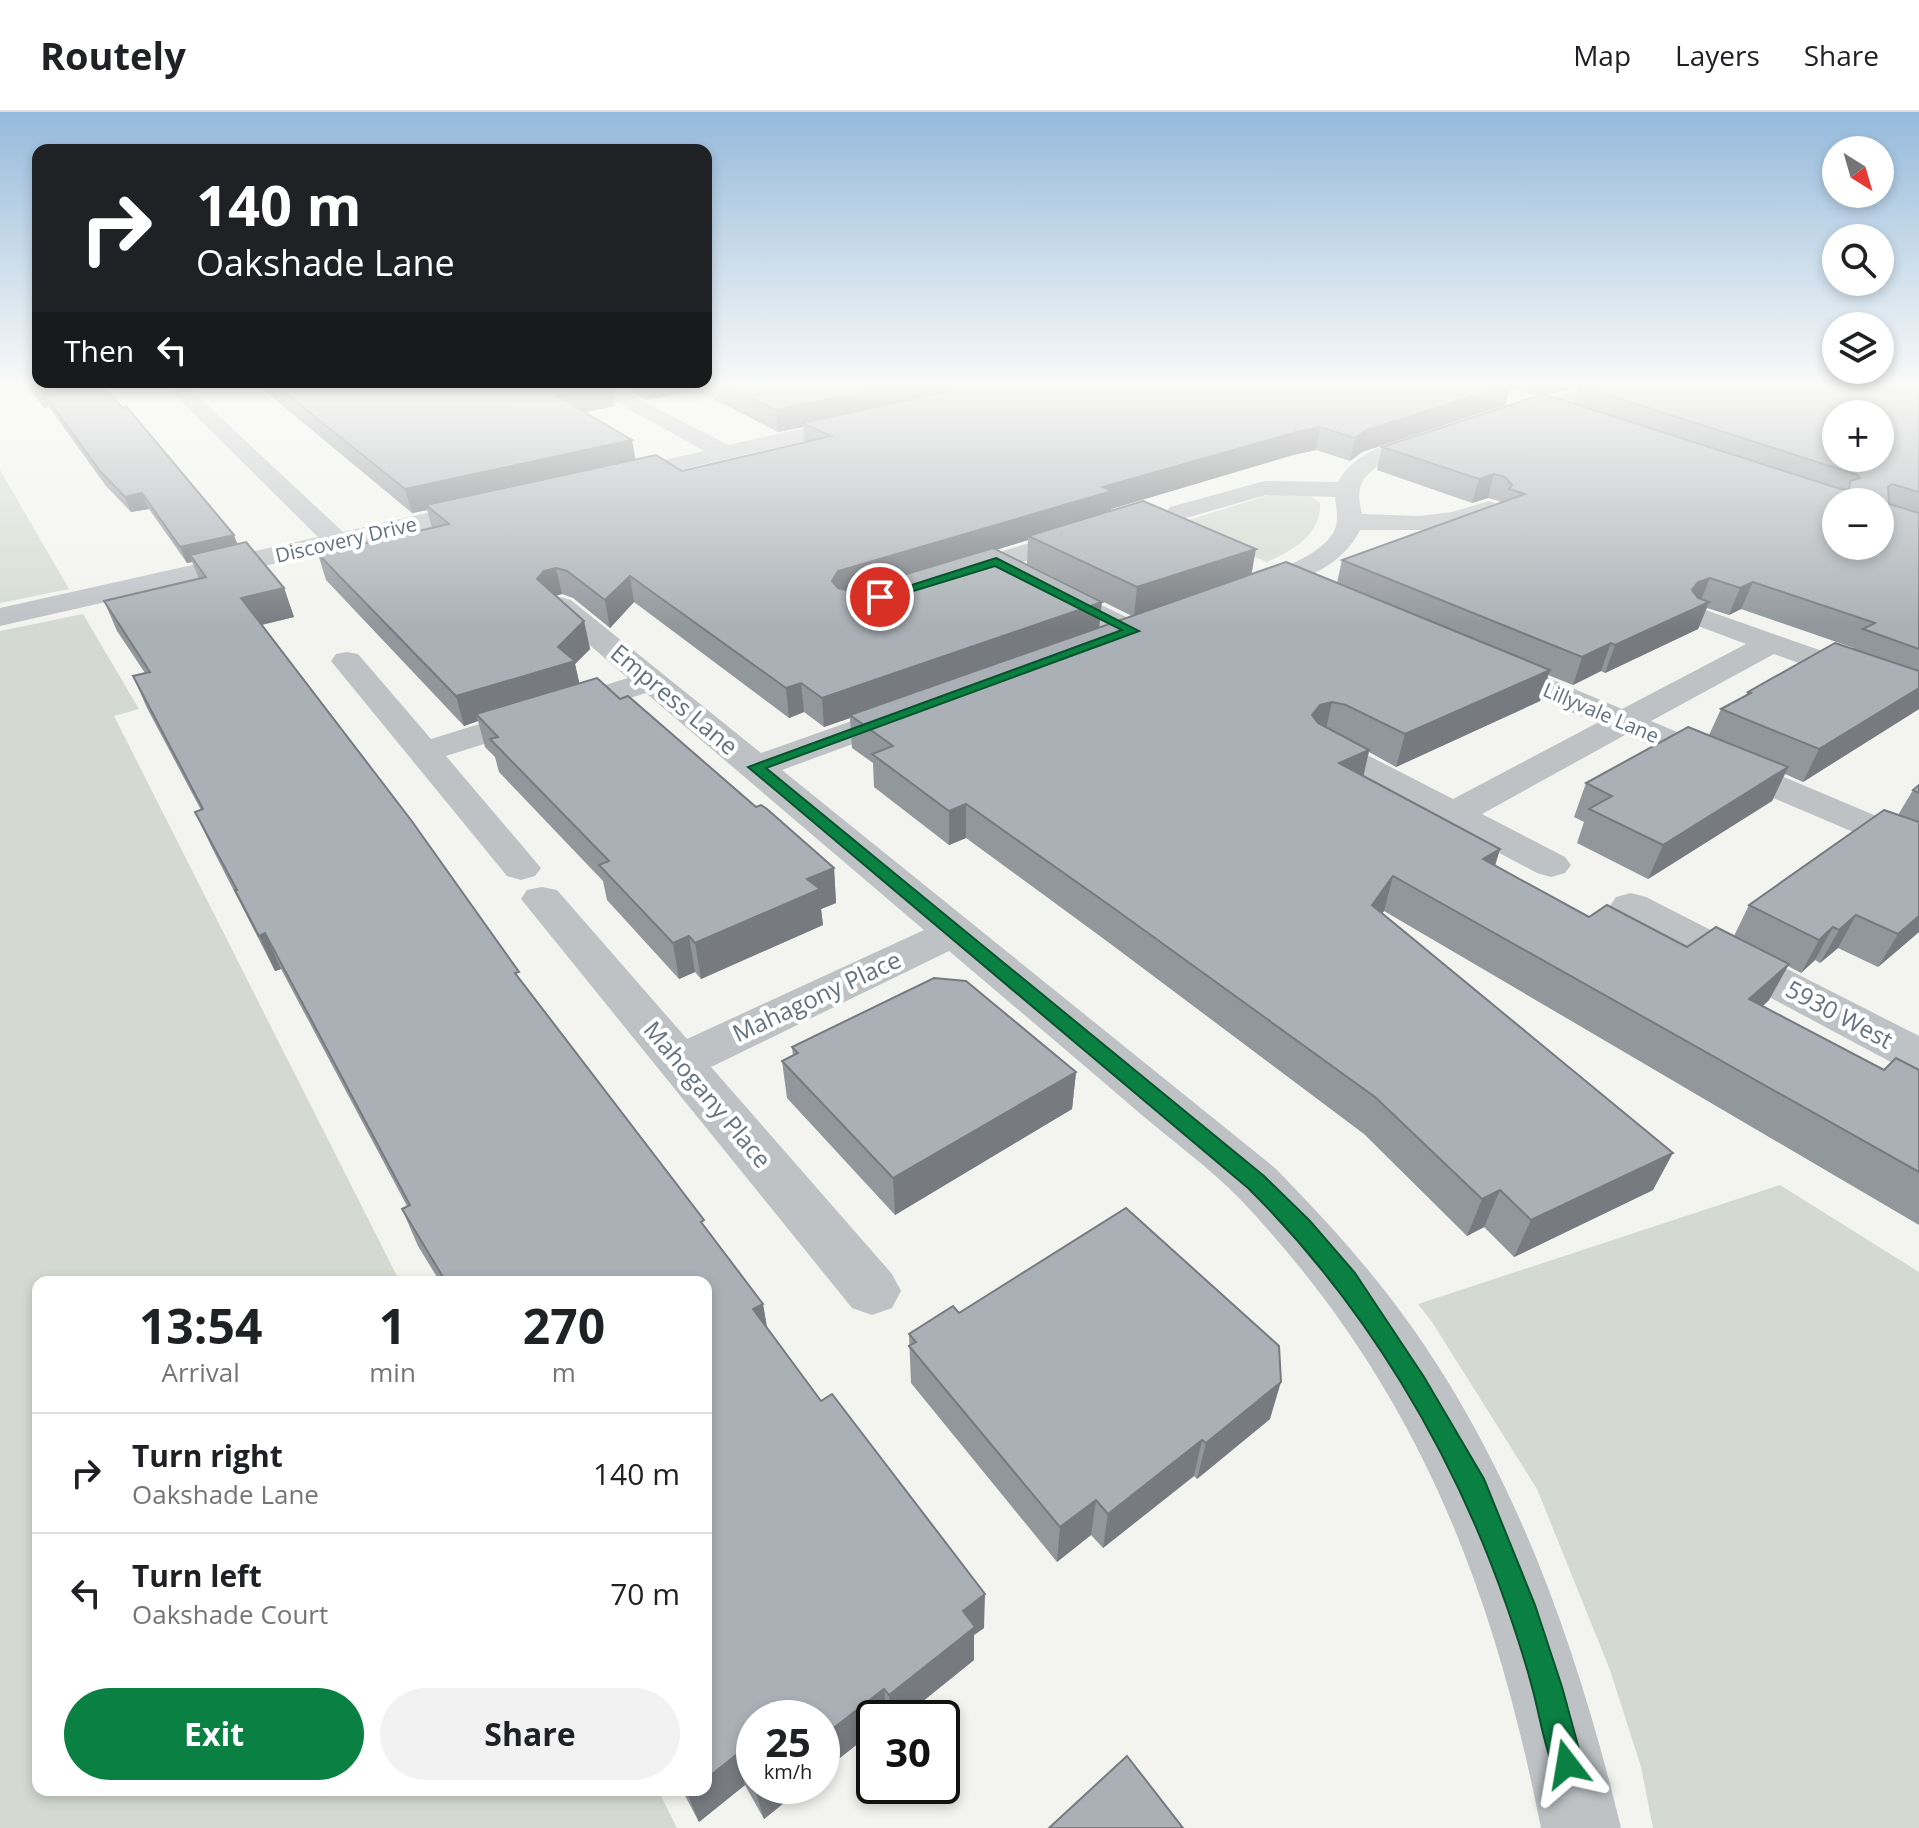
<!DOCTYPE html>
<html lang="en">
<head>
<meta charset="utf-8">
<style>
  :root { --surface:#fff; --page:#f2f2f2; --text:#202124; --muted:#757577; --line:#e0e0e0; --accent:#0b8043 }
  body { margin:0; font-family:"Open Sans",sans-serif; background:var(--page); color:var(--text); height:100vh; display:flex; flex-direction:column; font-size:30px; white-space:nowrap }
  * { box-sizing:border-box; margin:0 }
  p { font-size:26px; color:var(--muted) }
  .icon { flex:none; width:44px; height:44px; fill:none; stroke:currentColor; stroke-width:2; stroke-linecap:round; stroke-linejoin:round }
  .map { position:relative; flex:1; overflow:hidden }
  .details { position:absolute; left:32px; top:1164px; width:680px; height:520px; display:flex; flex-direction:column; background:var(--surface); border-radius:16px; box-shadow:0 4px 12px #0003 }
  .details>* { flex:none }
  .hud { position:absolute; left:32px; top:32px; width:680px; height:244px; border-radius:16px; box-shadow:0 4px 12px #0003; background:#202124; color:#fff; overflow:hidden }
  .needle { width:52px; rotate:143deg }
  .controls { position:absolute; left:1822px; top:24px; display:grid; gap:16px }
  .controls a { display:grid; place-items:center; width:72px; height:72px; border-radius:50%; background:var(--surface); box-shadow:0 4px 12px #0003; font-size:40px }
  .speed { position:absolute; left:736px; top:1588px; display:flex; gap:16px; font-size:40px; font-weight:700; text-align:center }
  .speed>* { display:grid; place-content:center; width:104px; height:104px; border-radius:50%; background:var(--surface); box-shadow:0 4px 12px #0003; line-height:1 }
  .speed small { font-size:20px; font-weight:400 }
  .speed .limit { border:4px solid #111; border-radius:12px; background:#fff; color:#111 }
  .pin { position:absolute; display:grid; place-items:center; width:68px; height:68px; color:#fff; margin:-34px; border:4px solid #fff; border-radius:50%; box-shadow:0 2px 8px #0007 }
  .me { position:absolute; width:88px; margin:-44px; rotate:346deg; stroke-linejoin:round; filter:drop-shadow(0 0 6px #0008) }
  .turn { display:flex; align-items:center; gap:28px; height:168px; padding:0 32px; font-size:36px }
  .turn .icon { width:104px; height:104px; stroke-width:2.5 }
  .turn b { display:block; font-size:56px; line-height:68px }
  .then { display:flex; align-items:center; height:76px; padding:0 32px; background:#0003; gap:16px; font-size:30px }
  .eta { display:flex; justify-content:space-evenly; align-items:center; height:136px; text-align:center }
  .eta b { font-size:48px; font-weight:700; line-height:56px }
  .action { display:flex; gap:16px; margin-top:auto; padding:16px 32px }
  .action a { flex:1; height:92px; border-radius:48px; background:var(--accent); color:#fff; font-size:32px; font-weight:700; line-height:92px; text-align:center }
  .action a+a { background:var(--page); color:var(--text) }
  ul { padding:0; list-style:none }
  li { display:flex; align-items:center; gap:24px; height:120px; padding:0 32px; border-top:2px solid var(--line) }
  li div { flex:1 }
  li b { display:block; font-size:30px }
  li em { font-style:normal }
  header { display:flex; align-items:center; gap:48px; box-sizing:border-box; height:112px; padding:0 40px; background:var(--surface); border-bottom:2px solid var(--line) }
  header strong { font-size:38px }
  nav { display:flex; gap:44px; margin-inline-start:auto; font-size:28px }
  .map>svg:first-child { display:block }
</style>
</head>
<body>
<header>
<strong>Routely</strong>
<nav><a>Map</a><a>Layers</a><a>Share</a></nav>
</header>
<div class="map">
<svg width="1919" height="1716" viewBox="0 0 1919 1716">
  <rect width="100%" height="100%" fill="#f3f4ef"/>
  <g fill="#d4dad1">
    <path d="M0 358 69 477 0 491Z"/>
    <path d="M1275 381 1311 384 1320 391C1321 423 1293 438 1267 450L1176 412Z"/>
    <path d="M83 502 139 597 114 604 400 1170H38V1678H658L677 1716H0V519Z"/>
    <path d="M1780 1073 1919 1160V1716H1653L1641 1655 1610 1558 1537 1377 1432 1210 1418 1192Z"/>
  </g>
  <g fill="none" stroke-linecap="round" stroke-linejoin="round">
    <g fill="#bec2c5" fill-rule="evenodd">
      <path d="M167 275H188L343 420 489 387 498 390 502 395 498 400 489 403 0 514V496L318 425Z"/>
      <path d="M590 275H615L728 333 860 304 871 310 860 316 615 373 607 371 603 366 607 361 704 339Z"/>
      <path d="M1594 275H1627L1624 279 1507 308 1496 302 1500 298Z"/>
      <path d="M1437 317 1445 319 1448 324 1445 329C1422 336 1372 348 1362 371 1357 381 1360 392 1362 402L1420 404 1452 400 1489 389 1498 392 1502 397 1498 402 1436 418H1360C1340 458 1296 470 1256 484L1246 487 1236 484 1232 478 1236 472C1264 462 1322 447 1335 417 1339 407 1336 395 1335 385L1266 383 1179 408 1170 405 1166 400 1170 395 1265 369 1338 370C1355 337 1403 326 1437 317Z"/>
      <path d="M1086 414 1095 416 1099 422 1095 428 953 471 943 469 939 463 943 457Z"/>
      <path d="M1049 468 1143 513 1147 519 1143 525 1132 528 1121 525 1039 483 1035 477 1039 471Z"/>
      <path d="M561 485 571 488 761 641 894 594 906 591 918 594 923 601 918 608 782 658 1275 1056C1317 1099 1358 1143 1395 1192 1511 1346 1576 1530 1621 1716H1541C1492 1470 1415 1272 1240 1087 1211 1057 1175 1031 1143 1004 1079 949 1014 894 949 839L711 955 892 1162 901 1179 892 1196 872 1203 852 1196 521 787 527 778 542 775 557 778 687 927 924 818 646 581 446 644 541 756 535 764 521 768 507 764 331 549 336 542 347 540 358 542 431 627 628 566 551 500 546 494 551 488Z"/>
      <path d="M1700 496 1919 573V594L1774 542 1651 609 1919 722V748L1625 623 1482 702 1565 745 1571 753 1565 761 1551 765 1537 761 1314 642 1309 635 1314 628 1326 625 1338 628 1453 687 1597 611 1476 559 1471 552 1476 545 1487 543 1498 545 1622 597 1746 532 1690 511 1685 505 1690 499Z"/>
      <path d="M1631 781 1646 785 1919 924V961L1902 956 1616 803 1610 794 1616 785Z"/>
    </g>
  </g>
  <g fill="#92979c" fill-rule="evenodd">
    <path d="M28 275H103L238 432 284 476 294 505 262 513 521 869 763 1192 767 1216 984 1516 974 1523V1548L902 1606H874V1619L822 1660V1606L805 1674 764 1707 745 1673 699 1710 682 1678H706V1170H440L418 1134 402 1097 407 1094 281 857 275 859 211 734 195 700 201 698 147 596 133 564 145 561 117 519 104 489 199 467 192 450 187 451 149 397 131 400 106 374 49 295 44 296Z"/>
    <path d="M260 275H612L615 294 585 300 632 328 635 347 682 359 804 331 803 315 778 320 696 278 647 288 621 275H1919V597L1803 670 1785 662 1772 689 1648 767 1577 731 1584 710 1574 705 1586 671 1709 623 1721 597 1746 583 1748 580 1854 536 1741 497 1729 503 1707 496 1698 517 1605 561 1601 559 1573 573 1548 563 1540 589 1396 655 1369 640 1363 664 1500 737 1495 754 1589 805 1687 835 1734 824 1749 793 1898 703 1913 678 1919 673V820L1878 855 1838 836 1820 851 1815 848 1801 861 1788 854 1769 888 1763 894 1884 958H1919V1113L1384 799 1382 801 1653 1078 1514 1145 1484 1115 1467 1124 1364 1022 1108 830 966 726 949 733 874 675 873 651 852 636 850 606 824 615 804 600 789 606 634 490 610 516 573 486 562 482 556 484 584 509 590 537 575 552 579 571 620 587 834 756 836 791 821 797 823 813 701 867 695 860 679 867 607 788 603 769 499 660 495 645 485 635 478 609 464 614 326 468 318 442 432 416 427 398 412 401ZM1578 275 1574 291 1546 282ZM1509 276 1538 284 1382 335 1377 358 1472 391 1488 386 1499 389 1500 391 1342 448 1337 471 1252 462 1111 399V397L1293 343 1316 338 1350 349 1362 340 1505 293ZM1028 428 1027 452 1132 504 1100 515 996 438Z"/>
    <path d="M792 935 1076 960 1072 997 895 1103 787 986 782 949 793 944Z"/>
    <path d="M959 1201 1270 1307 1197 1367 1194 1364 1103 1436 1091 1423 1057 1450 911 1271 909 1222Z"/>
  </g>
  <g fill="#777b7f">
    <path d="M605 275H612L615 294 561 305 557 284Z"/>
    <path d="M645 275H695L696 278 647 288Z"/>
    <path d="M886 275H982L802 311 803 315 778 320 776 298Z"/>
    <path d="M1502 275H1510L1505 293 1362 340 1350 349 1355 326 1367 318Z"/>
    <path d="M1543 275H1579L1540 284Z"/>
    <path d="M38 282H44L49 295 44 296Z"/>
    <path d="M1320 315 1316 338 1293 343 1111 397 1110 403 1028 424V428L840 485 832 469 838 459 1103 375 1297 320Z"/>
    <path d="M632 328 636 351 426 393 427 398 412 401 405 377Z"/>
    <path d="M1494 362 1488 386 1472 391 1479 367Z"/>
    <path d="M142 381 149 397 131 400 125 385Z"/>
    <path d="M234 423 240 439 190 443 192 450 187 451 180 435Z"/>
    <path d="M1256 437 1251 465 1134 505 1137 475Z"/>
    <path d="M556 456 562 482 550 485 537 467 544 459Z"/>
    <path d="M630 464 634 490 610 516 605 488Z"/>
    <path d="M1710 466 1699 493 1709 490 1698 517 1605 561 1615 533 1698 470Z"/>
    <path d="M1753 470 1741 497 1729 503 1740 476Z"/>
    <path d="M284 476 294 505 252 515 241 486Z"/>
    <path d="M1102 490 1099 517 850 603V606L824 615 822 586Z"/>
    <path d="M584 509 590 537 575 552 581 578 476 602 478 609 464 614 456 584 558 535Z"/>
    <path d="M1611 531 1601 559 1573 573 1582 545Z"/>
    <path d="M1550 558 1540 589 1396 655 1405 622Z"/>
    <path d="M801 571 804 600 789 606 786 576Z"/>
    <path d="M1919 576V597L1803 670 1819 637Z"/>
    <path d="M1332 590 1325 622 1312 603 1320 593Z"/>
    <path d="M1369 638 1362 671 1339 651Z"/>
    <path d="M1788 655 1772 689 1648 767 1663 733Z"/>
    <path d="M966 692V726L949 733V699Z"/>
    <path d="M1500 737 1489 772 1483 747Z"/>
    <path d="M834 756 836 791 821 797 823 813 701 867 695 831 807 767Z"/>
    <path d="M1393 764 1384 799 1363 828 1372 793Z"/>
    <path d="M1856 803 1838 836 1820 851 1839 818Z"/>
    <path d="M1919 804V820L1878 855 1898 822Z"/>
    <path d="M1833 815 1815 848 1801 861 1819 828Z"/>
    <path d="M265 821 281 857 275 859 259 824Z"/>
    <path d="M689 824 695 860 679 867 673 831Z"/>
    <path d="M1789 852 1769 888 1730 923 1749 887Z"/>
    <path d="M1076 960 1072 997 895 1103 893 1066Z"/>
    <path d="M1673 1041 1653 1078 1514 1145 1531 1108Z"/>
    <path d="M1500 1078 1484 1115 1467 1124 1482 1087Z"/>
    <path d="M763 1192 769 1228 753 1197Z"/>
    <path d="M1281 1270 1270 1307 1197 1367 1206 1331Z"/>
    <path d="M1202 1328 1194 1364 1103 1436 1108 1402Z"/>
    <path d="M1096 1388 1091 1423 1057 1450 1060 1415Z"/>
    <path d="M985 1482 984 1516 974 1523V1548L902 1606H891L889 1583 963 1499Z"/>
    <path d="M884 1577 887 1606H874V1619L822 1660V1625Z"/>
    <path d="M736 1643 745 1673 699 1710 687 1681 691 1678H706V1667Z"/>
    <path d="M760 1674H805L764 1707 755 1678Z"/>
  </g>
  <g fill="#aab0b5" stroke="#777b7f" stroke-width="2" fill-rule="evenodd">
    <path d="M32 275H103L123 296 126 294 234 423 180 435 142 381 125 385 100 359 44 282H38Z"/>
    <path d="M278 275H605L557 284 632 328 405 377Z"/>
    <path d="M728 275H886L776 298Z"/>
    <path d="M968 275H1502L1367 318 1355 326 1320 315 1297 320 1103 375 1112 379 838 459 832 469 838 476 850 479 993 436 1102 490 822 586 801 571 786 576 630 464 605 488 567 459 556 456 544 459 537 467 584 509 558 535 575 549 456 584 318 442 449 412 426 393 656 343 682 359 831 324 802 311Z"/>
    <path d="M1583 275H1913L1919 276V380L1892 372 1888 375 1889 392 1919 401V537L1863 517 1875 511 1753 470 1740 476 1710 466 1698 470 1692 478 1698 486 1709 490 1615 533 1611 531 1582 545 1342 448 1525 382 1509 377 1512 373 1505 365 1494 362 1479 367 1382 335 1544 282 1837 376 1849 378 1850 369 1860 366 1858 363ZM1836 302H1880V346H1836ZM1836 390H1880V434H1836Z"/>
    <path d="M1143 389 1256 437 1137 475 1028 424Z"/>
    <path d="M246 430 284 476 241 486 411 708 519 860 515 861 704 1108 701 1110 763 1192 753 1197 821 1289 832 1282 985 1482 963 1499 975 1515 889 1583 884 1577 822 1625V1606H754V1674H760L755 1678 736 1643 706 1667V1170H446L402 1097 410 1093 265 821 259 824 235 778H237L195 700 203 697 133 564 150 560 104 489 206 465 190 443Z"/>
    <path d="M1286 450 1550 558 1405 622 1346 593 1332 590 1320 593 1312 603 1318 611 1369 638 1339 651 1500 737 1483 747 1589 805 1607 793 1687 835 1716 815 1789 852 1749 887 1884 958 1896 946 1919 958V1060L1393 764 1372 793 1673 1041 1531 1108 1500 1078 1482 1087 1375 985 1112 795 966 692 949 699 872 642 893 634 850 603Z"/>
    <path d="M1835 531 1919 559V576L1819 637 1721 597 1751 581 1748 580Z"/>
    <path d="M597 566 620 587 628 584 756 695 761 693 767 697 834 756 807 767 820 777 695 831 689 824 673 831 599 753 609 749 490 627 498 625 476 602Z"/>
    <path d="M1688 615 1788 655 1663 733 1589 697 1612 684 1586 671Z"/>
    <path d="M1919 673V681L1913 678Z"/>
    <path d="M1884 698 1919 710V804L1898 822 1856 803 1839 818 1833 815 1819 828 1749 793Z"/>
    <path d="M934 866 966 869 1076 960 893 1066 782 949 798 941 792 935Z"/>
    <path d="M1126 1096 1279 1234 1281 1270 1206 1331 1202 1328 1108 1402 1096 1388 1060 1415 909 1234 916 1230 909 1222 953 1194 959 1201Z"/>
    <path d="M1127 1644 1183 1716H1049Z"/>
  </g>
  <linearGradient id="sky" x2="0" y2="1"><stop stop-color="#95badc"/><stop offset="0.53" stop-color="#fafaf8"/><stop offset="1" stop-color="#fafaf8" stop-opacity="0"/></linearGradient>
  <rect width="1919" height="515" fill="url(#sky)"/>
  <path fill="#0b8043" stroke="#07532c" stroke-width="2" d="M996 446 1139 519 766 656 1264 1064 1310 1109 1355 1161 1424 1265 1484 1367 1535 1493 1562 1575 1583 1652 1578 1663 1567 1668 1556 1663C1544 1635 1540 1604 1532 1575 1525 1548 1516 1521 1507 1495 1453 1339 1365 1192 1248 1076L748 655 1122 518 995 454 884 488 874 485Z"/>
  <g text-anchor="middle" stroke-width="8" stroke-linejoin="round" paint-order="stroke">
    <g font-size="20" fill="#64727f" stroke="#fff">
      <text transform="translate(346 428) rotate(-13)" y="7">Discovery Drive</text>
      <text transform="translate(1601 601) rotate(23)" y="7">Lillyvale Lane</text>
    </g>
    <g font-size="24" fill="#64727f" stroke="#fff">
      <text transform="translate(674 588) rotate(40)" y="8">Empress Lane</text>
      <text transform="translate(817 885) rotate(-25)" y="8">Mahagony Place</text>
      <text transform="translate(1839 903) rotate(28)" y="8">5930 West</text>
      <text transform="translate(707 983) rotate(50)" y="8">Mahogany Place</text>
    </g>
  </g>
</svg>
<div class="controls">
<a><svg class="needle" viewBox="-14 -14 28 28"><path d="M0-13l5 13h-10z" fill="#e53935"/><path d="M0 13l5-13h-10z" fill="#757577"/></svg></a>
<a><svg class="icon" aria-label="search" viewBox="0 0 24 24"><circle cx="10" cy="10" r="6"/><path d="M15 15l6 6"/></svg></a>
<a><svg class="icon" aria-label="layers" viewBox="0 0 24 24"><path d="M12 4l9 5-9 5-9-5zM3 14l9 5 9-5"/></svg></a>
<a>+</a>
<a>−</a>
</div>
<div class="speed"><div>25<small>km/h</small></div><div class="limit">30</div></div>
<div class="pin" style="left:880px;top:485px;background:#d93025"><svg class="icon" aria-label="arrive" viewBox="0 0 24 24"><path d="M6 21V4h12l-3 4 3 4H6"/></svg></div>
<svg class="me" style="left:1567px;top:1652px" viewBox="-20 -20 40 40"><path d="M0-17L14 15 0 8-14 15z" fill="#0b8043" stroke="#fff" stroke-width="4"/></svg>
<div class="hud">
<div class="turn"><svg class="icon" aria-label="right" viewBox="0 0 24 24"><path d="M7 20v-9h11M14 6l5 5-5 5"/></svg><div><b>140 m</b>Oakshade Lane</div></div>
<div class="then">Then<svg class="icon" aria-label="left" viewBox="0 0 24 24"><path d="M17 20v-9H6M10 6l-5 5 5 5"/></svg></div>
</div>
<section class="details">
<div class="eta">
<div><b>13:54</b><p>Arrival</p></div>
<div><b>1</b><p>min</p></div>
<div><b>270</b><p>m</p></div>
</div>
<ul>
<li><svg class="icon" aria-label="right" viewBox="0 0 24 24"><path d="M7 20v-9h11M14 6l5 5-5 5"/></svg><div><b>Turn right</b><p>Oakshade Lane</p></div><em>140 m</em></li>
<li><svg class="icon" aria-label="left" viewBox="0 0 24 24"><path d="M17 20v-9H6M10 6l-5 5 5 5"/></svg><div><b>Turn left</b><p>Oakshade Court</p></div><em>70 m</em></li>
</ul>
<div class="action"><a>Exit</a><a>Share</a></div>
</section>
</div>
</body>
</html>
